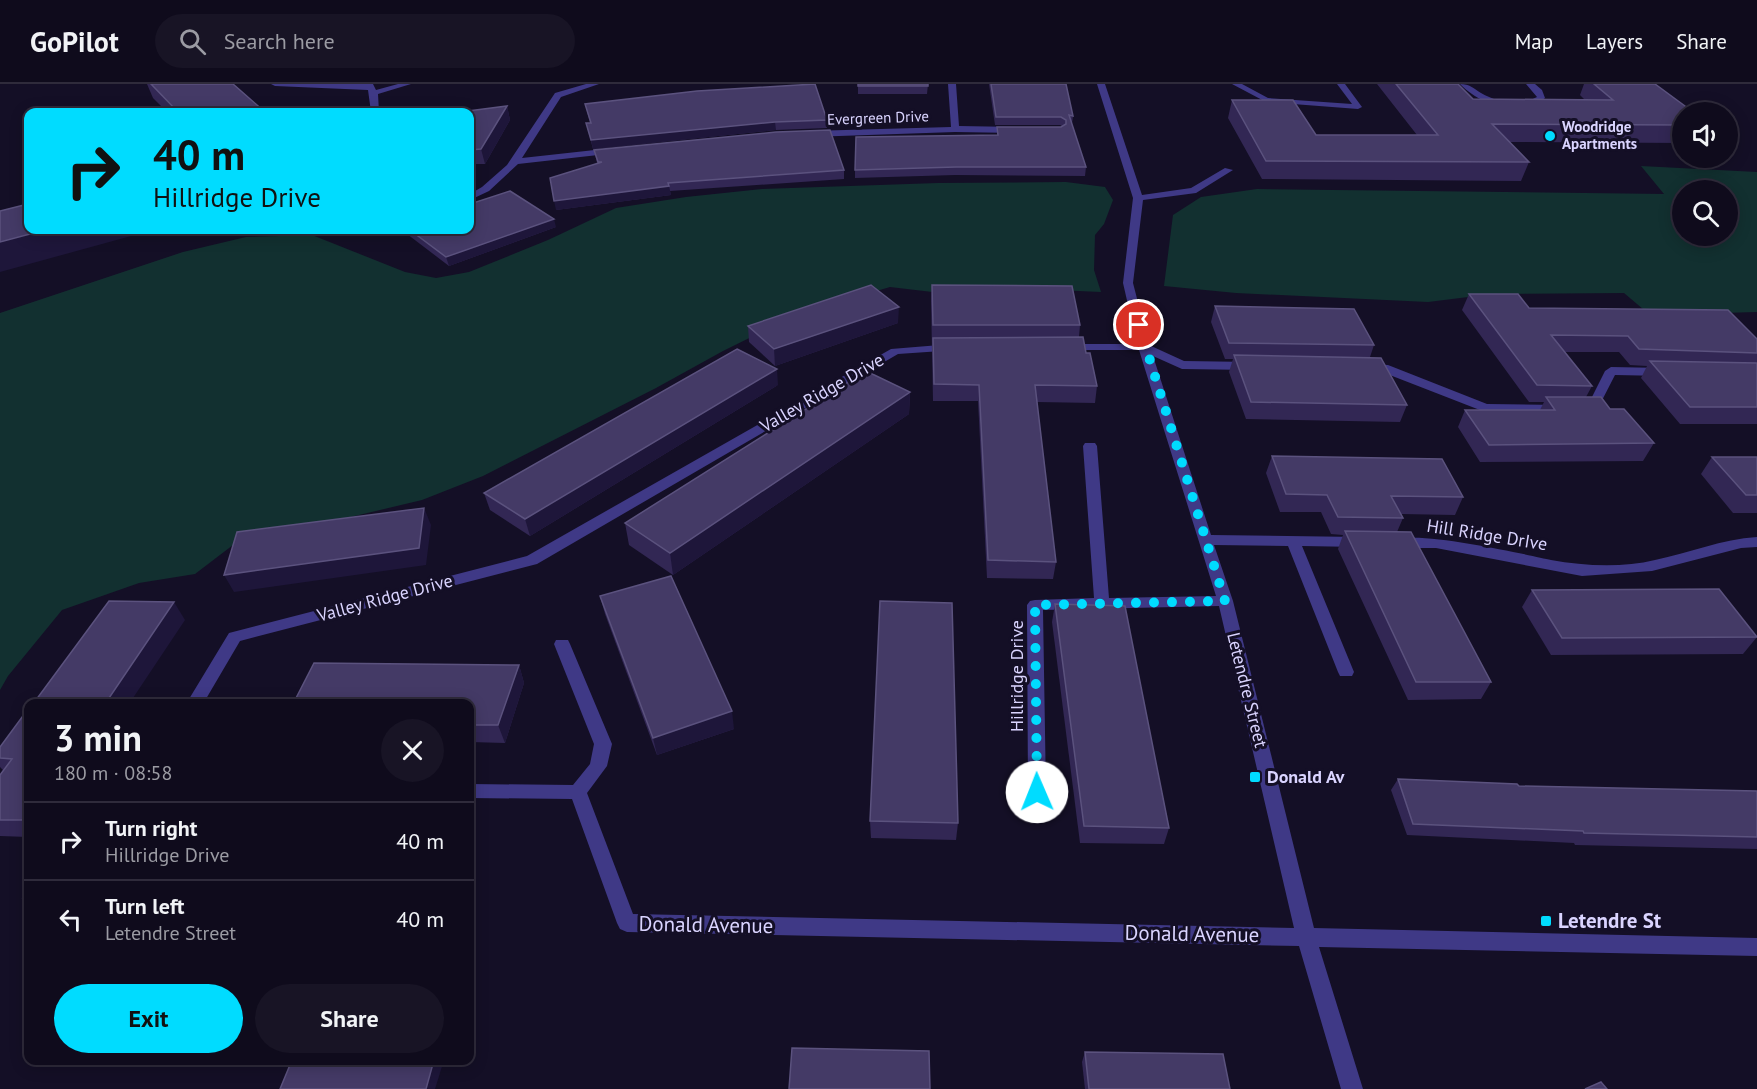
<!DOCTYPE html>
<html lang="en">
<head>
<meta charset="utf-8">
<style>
  :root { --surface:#0f0b1c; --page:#181425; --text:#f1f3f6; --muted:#9b9ba3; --line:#2f2b3b; --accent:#00dcff }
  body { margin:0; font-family:"PT Sans",sans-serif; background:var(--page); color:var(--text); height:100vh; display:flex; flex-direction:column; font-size:22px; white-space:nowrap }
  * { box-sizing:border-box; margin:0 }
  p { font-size:20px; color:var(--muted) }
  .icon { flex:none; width:33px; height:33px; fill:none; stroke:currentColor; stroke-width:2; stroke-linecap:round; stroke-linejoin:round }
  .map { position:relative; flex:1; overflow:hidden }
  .drawer { position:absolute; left:24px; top:615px; width:450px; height:366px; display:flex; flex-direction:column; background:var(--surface); border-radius:12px; box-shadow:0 3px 15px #0003,0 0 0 2px var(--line) }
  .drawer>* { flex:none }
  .top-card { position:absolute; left:24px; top:24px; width:450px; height:126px; border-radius:12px; box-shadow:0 3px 15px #0003,0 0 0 2px var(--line); background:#00dcff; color:#111; overflow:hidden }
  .fabs { position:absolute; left:1672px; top:18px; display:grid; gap:12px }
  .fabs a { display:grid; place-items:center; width:66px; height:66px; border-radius:50%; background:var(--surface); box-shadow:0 3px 15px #0003,0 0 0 2px var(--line); font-size:30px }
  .pin { position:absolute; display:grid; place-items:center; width:51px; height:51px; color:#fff; margin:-26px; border:3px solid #fff; border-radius:50%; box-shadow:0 2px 6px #0007 }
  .me { position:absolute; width:66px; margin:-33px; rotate:359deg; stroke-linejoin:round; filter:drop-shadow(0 0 4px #0008) }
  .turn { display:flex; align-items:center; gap:21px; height:126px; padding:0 30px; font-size:27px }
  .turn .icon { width:78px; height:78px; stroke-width:2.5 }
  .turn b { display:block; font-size:42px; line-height:51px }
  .round { display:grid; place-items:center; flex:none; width:63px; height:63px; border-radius:32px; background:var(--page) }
  .overview { display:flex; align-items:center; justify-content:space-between; height:102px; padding:0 30px }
  h1 { font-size:36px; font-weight:700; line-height:45px }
  .button { display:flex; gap:12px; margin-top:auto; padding:12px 30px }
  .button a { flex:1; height:69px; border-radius:36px; background:var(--accent); color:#111; font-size:24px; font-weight:700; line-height:69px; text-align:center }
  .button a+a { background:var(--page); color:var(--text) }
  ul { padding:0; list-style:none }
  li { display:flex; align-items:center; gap:18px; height:78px; padding:0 30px; border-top:2px solid var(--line) }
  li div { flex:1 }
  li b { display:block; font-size:22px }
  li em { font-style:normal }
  header { display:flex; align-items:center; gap:36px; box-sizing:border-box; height:84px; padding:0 30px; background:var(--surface); border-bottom:2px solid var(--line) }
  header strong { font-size:28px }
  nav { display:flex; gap:33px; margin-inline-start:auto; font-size:21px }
  .search { width:420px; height:54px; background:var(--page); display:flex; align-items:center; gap:15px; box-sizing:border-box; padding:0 21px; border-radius:33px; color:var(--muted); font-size:22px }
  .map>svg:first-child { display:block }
</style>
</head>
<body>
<header>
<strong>GoPilot</strong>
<div class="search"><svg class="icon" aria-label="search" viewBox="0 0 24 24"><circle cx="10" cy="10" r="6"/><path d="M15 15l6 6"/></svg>Search here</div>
<nav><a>Map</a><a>Layers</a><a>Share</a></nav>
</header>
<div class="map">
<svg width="1757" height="1005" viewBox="0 0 1757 1005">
  <rect width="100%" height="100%" fill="#140f26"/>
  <g fill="#123030" fill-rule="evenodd">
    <path d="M1641 82 1757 88V228L1650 231 1624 209 1492 210 1428 218 1236 209 1164 202 1173 131 1201 113 1257 105 1664 110ZM1683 106H1728V152H1683Z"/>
    <path d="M1066 98 1105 103 1113 116 1104 140 1095 151 1094 186 1101 208 1034 205 941 209 890 203 798 230 723 267 656 304 483 392 422 416 233 461 195 490 139 499 62 526 8 592 0 606V229L183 168 246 153 312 151 405 188 436 194 469 188 548 156 616 124 686 113 762 105 938 99Z"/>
  </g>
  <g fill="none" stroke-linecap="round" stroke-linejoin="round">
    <g fill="#3f3986" fill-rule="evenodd">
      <path d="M271 0H373L376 6 398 0H411L378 10 379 28H371L368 6 275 2Z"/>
      <path d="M586 0H599L561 13 522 74 613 64 616 65V69L518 80 489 107 470 116V110L482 103 507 81 555 9Z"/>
      <path d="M948 0H956L959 42 1017 43 1021 46 1017 49 955 48 810 53 806 50 810 47 951 43Z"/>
      <path d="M1097 0H1105L1142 111 1191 104 1225 84 1233 86 1196 109 1143 116 1133 199 1149 261 1184 277 1251 278 1257 282 1251 286 1182 285 1153 272 1211 451 1359 453 1366 458 1359 463 1302 462 1354 588 1352 592H1340L1338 588 1288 462 1214 461 1233 517 1314 844 1757 854V872L1319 863 1363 1005H1341L1299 862 627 848 620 845 617 839 572 715 470 714V700L573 701 590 680 594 660 554 560 556 556H568L570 560 612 660 607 682 587 709 633 830 1294 844 1219 522 1043 526 1046 708 1043 713 1037 715 1031 713 1028 708 1027 521 1030 517 1035 516 1094 514 1083 362 1085 359H1095L1097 362 1109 514 1216 512 1139 266H1066L1060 263 1066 260H1137L1123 199 1133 114Z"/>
      <path d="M1232 0H1242L1268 14 1352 20 1337 0H1345L1362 23 1358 25 1266 18Z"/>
      <path d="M1460 0C1470 0 1473 4 1481 9 1499 19 1519 23 1537 13L1526 0H1535L1542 6 1545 14C1521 35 1480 21 1460 0Z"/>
      <path d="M952 260 958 264 956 266 898 270 537 480 240 557 203 620H186L229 549 527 472 891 265Z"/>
      <path d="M1368 280 1388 281 1487 320 1558 321 1564 325 1558 329 1485 328 1382 288 1364 287V281Z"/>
      <path d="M1611 283 1664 284 1670 288 1664 292 1615 291 1596 328H1581L1579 325 1588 321 1605 287Z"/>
      <path d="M1757 453V463L1741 464 1652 487 1582 492 1436 464H1398L1391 459C1403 442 1527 471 1551 476 1584 482 1622 484 1655 476 1689 469 1722 455 1757 453Z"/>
    </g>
  </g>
  <g fill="#322754">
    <path d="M147 0H233L265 28H167L153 14Z"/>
    <path d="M858 0H928L927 10H858Z"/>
    <path d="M989 0H1066L1073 32 1072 40 1086 83 1085 92 955 91 855 94V86L997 51V43H1061L1062 42 1060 41H995Z"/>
    <path d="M1377 0H1458L1473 15 1585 16 1580 11 1584 0H1655L1683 28V59L1509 58 1529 78 1521 97 1262 95 1228 34 1232 16 1316 51H1417Z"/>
    <path d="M585 20 827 36V44L776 46 593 65 586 39H590Z"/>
    <path d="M507 22 510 36 485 80H470V28Z"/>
    <path d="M594 66 844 86V95L670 107 671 111 556 126 597 79Z"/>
    <path d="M556 143 449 182 407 150 406 146H470Z"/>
    <path d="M932 201 1080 241 1079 253 1086 269 1097 302 1095 319 1037 318 1056 478 1053 495 987 494 978 317H933L931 217Z"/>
    <path d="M1469 210 1529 224 1757 255V340H1680L1641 294 1647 282 1630 281 1619 268H1564L1592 302 1586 313 1610 325 1654 359 1643 377 1480 378 1458 343 1465 326H1540L1544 318H1529L1462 226Z"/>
    <path d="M1215 222 1374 261 1370 273 1407 321 1400 338 1246 335 1229 288 1233 275H1225L1211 238Z"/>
    <path d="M898 239 775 282 749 258 748 242Z"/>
    <path d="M778 301 530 452 490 426 484 409Z"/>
    <path d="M910 308 909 330 673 491 629 461 625 439Z"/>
    <path d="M1272 372 1463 413 1455 431 1401 430 1403 434 1397 448 1491 598 1481 615 1408 616 1338 465 1343 451 1331 450 1321 428H1280L1266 389Z"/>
    <path d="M1712 373H1757V429H1733L1701 390Z"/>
    <path d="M1532 506 1757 553 1743 570 1551 571 1522 523Z"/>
    <path d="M600 512 734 645 657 671 605 530Z"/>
    <path d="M1055 520 1169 744 1164 760 1080 759 1052 538Z"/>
    <path d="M519 581 524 599 505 659 470 658V620Z"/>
    <path d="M28 625V753L0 752V691L3 686 0 683V663Z"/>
    <path d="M1398 695 1519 702 1757 707V765L1575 761 1574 759 1407 751 1391 706Z"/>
    <path d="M870 737 958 739 956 756 871 754Z"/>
    <path d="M28 805V820L23 814Z"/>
    <path d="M1085 968 1230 1005H1085L1082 978Z"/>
  </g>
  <g fill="#1e163a">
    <path d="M507 22 510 36 485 80 481 65Z"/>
    <path d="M775 38 776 46 593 65 591 56Z"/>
    <path d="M669 102 671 111 556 126 554 117Z"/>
    <path d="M554 135 556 143 449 182 446 173Z"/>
    <path d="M45 146H153L0 188V158Z"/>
    <path d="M899 223 898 239 775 282 774 265Z"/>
    <path d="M777 285 778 301 530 452 525 435Z"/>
    <path d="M910 308 909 330 673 491 670 469Z"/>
    <path d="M424 424 431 441 426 481 234 508 224 491Z"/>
    <path d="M174 518 185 536 129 620H105Z"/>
    <path d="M519 581 524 599 505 659 498 641Z"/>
    <path d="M732 627 734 645 657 671 653 654Z"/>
    <path d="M28 730V741L24 736Z"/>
    <path d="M434 976H444L435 1005H426Z"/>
  </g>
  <g fill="#443a66" stroke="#5b527e" stroke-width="1.5">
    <path d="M151 0H233L265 28H178Z"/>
    <path d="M815 0 827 36 775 38 591 56 586 39H591L585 20 697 7Z"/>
    <rect x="858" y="0" width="70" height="2"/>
    <path d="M991 0H1066L1073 32 1069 31 1086 83H956L855 86 856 53 998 51 997 43H1061L1066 40V36L1061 33H996Z"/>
    <path d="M1396 0H1458L1473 15 1613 16 1594 0H1655L1693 28H1683V41L1492 40 1529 78 1266 77 1232 16H1293L1316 51H1438Z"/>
    <path d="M507 22 481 65 470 66V28H467L468 27Z"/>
    <path d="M830 46 844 86 668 99 669 102 554 117 550 94 602 78H598L594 66 776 48Z"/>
    <path d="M510 107 554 135 446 173 410 146H470V120Z"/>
    <path d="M28 120V146H45L0 158V127Z"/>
    <path d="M871 201 899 223 774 265 748 242Z"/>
    <path d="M932 201 1072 202 1080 241H933Z"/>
    <path d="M1469 210H1518L1529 224 1728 226 1757 255V269L1639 265 1628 252 1551 251 1592 302 1537 301Z"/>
    <path d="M1215 222 1354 225 1374 261 1229 259Z"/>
    <path d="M1083 253 1086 269H1090L1097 302 1035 301 1056 478 988 476 979 301 934 300 933 254Z"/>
    <path d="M737 265 777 285 525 435 484 409Z"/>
    <path d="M1234 271 1381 274 1407 321 1251 318Z"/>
    <path d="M1650 277 1757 279V323H1690Z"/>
    <path d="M866 287 910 308 670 469 625 439Z"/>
    <path d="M1546 313H1601L1610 325H1624L1654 359 1489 361 1465 326H1555Z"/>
    <path d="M1272 372 1442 375 1463 413 1391 412 1403 434 1338 433 1327 411 1286 410Z"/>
    <path d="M1712 373H1757V411H1746Z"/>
    <path d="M424 424 419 464 224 491 237 448Z"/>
    <path d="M1345 447 1411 448 1491 598H1416Z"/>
    <path d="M671 492 732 627 653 654 600 512Z"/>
    <path d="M1719 505 1757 553 1562 554 1532 506Z"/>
    <path d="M109 517 174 518 105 620H33Z"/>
    <path d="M880 517 952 519 958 739 870 737Z"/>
    <path d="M1055 520 1125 522 1169 744 1084 742Z"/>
    <path d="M314 579 519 581 498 641H470V620H293Z"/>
    <path d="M28 625V730L24 736H0V691L12 675 0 674V663Z"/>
    <path d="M1398 695 1517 700 1519 702 1757 707V753L1584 749 1583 747 1413 740Z"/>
    <path d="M28 805V814H23Z"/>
    <path d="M792 964 929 967 930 1005H789Z"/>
    <path d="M1085 968 1223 970 1230 1005H1089Z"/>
    <path d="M292 976H434L426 1005H280Z"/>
    <path d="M1601 998 1607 1005H1585Z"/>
  </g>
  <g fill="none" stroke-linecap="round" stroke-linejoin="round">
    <path stroke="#00dcff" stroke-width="10" stroke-dasharray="0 18" d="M1037 708 1035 521 1225 517 1139 241"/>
  </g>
  <g fill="#00dcff" stroke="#140f26" stroke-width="2">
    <circle cx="1550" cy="52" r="6"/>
    <rect x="1249" y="687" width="12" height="12" rx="3"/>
    <rect x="1540" y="831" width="12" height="12" rx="3"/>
  </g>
  <g text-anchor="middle" stroke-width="6" stroke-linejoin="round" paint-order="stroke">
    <g font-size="15" fill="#dad4ff" stroke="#140f26">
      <text transform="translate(878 34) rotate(-2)" y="5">Evergreen Drive</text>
    </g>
    <g font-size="15" font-weight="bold" fill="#dad4ff" stroke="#140f26" text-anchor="start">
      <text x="1562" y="48">Woodridge<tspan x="1562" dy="17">Apartments</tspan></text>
    </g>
    <g font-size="18" fill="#dad4ff" stroke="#140f26">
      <text transform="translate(822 309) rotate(-30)" y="6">Valley Ridge Drive</text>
      <text transform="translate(1487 451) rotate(9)" y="6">Hill Ridge DrIve</text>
      <text transform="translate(385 514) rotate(-15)" y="6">Valley Ridge Drive</text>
      <text transform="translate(1017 592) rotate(-90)" y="6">Hillridge Drive</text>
      <text transform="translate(1247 606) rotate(76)" y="6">Letendre Street</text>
    </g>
    <g font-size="18" font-weight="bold" fill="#dad4ff" stroke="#140f26" text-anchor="start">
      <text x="1267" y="699">Donald Av</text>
    </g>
    <g font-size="21" font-weight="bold" fill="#dad4ff" stroke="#140f26" text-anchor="start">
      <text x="1558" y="844">Letendre St</text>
    </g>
    <g font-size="21" fill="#dad4ff" stroke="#140f26">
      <text transform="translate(706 841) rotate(1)" y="7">Donald Avenue</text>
      <text transform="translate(1192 850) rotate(1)" y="7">Donald Avenue</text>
    </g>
  </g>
</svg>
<div class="fabs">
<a><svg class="icon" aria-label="sound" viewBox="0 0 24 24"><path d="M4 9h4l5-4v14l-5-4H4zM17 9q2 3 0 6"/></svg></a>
<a><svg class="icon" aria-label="search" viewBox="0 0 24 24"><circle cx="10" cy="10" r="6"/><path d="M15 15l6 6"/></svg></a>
</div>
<div class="pin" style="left:1139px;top:241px;background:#d93025"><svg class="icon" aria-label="arrive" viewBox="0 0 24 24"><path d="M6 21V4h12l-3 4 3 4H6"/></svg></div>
<svg class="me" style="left:1037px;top:708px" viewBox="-20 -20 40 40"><circle r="19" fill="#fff"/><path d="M0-13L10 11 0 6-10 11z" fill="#00dcff"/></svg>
<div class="top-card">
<div class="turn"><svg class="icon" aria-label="right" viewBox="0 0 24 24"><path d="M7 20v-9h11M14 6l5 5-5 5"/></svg><div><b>40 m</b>Hillridge Drive</div></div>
</div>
<section class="drawer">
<div class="overview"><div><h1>3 min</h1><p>180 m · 08:58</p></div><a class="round"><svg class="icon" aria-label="close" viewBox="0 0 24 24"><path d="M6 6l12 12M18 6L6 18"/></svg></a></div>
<ul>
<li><svg class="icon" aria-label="right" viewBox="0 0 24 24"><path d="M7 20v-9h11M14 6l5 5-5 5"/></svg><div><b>Turn right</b><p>Hillridge Drive</p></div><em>40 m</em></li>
<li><svg class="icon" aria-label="left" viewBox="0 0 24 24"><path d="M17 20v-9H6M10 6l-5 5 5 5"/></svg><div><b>Turn left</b><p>Letendre Street</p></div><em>40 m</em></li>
</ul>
<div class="button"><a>Exit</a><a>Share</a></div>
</section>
</div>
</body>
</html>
